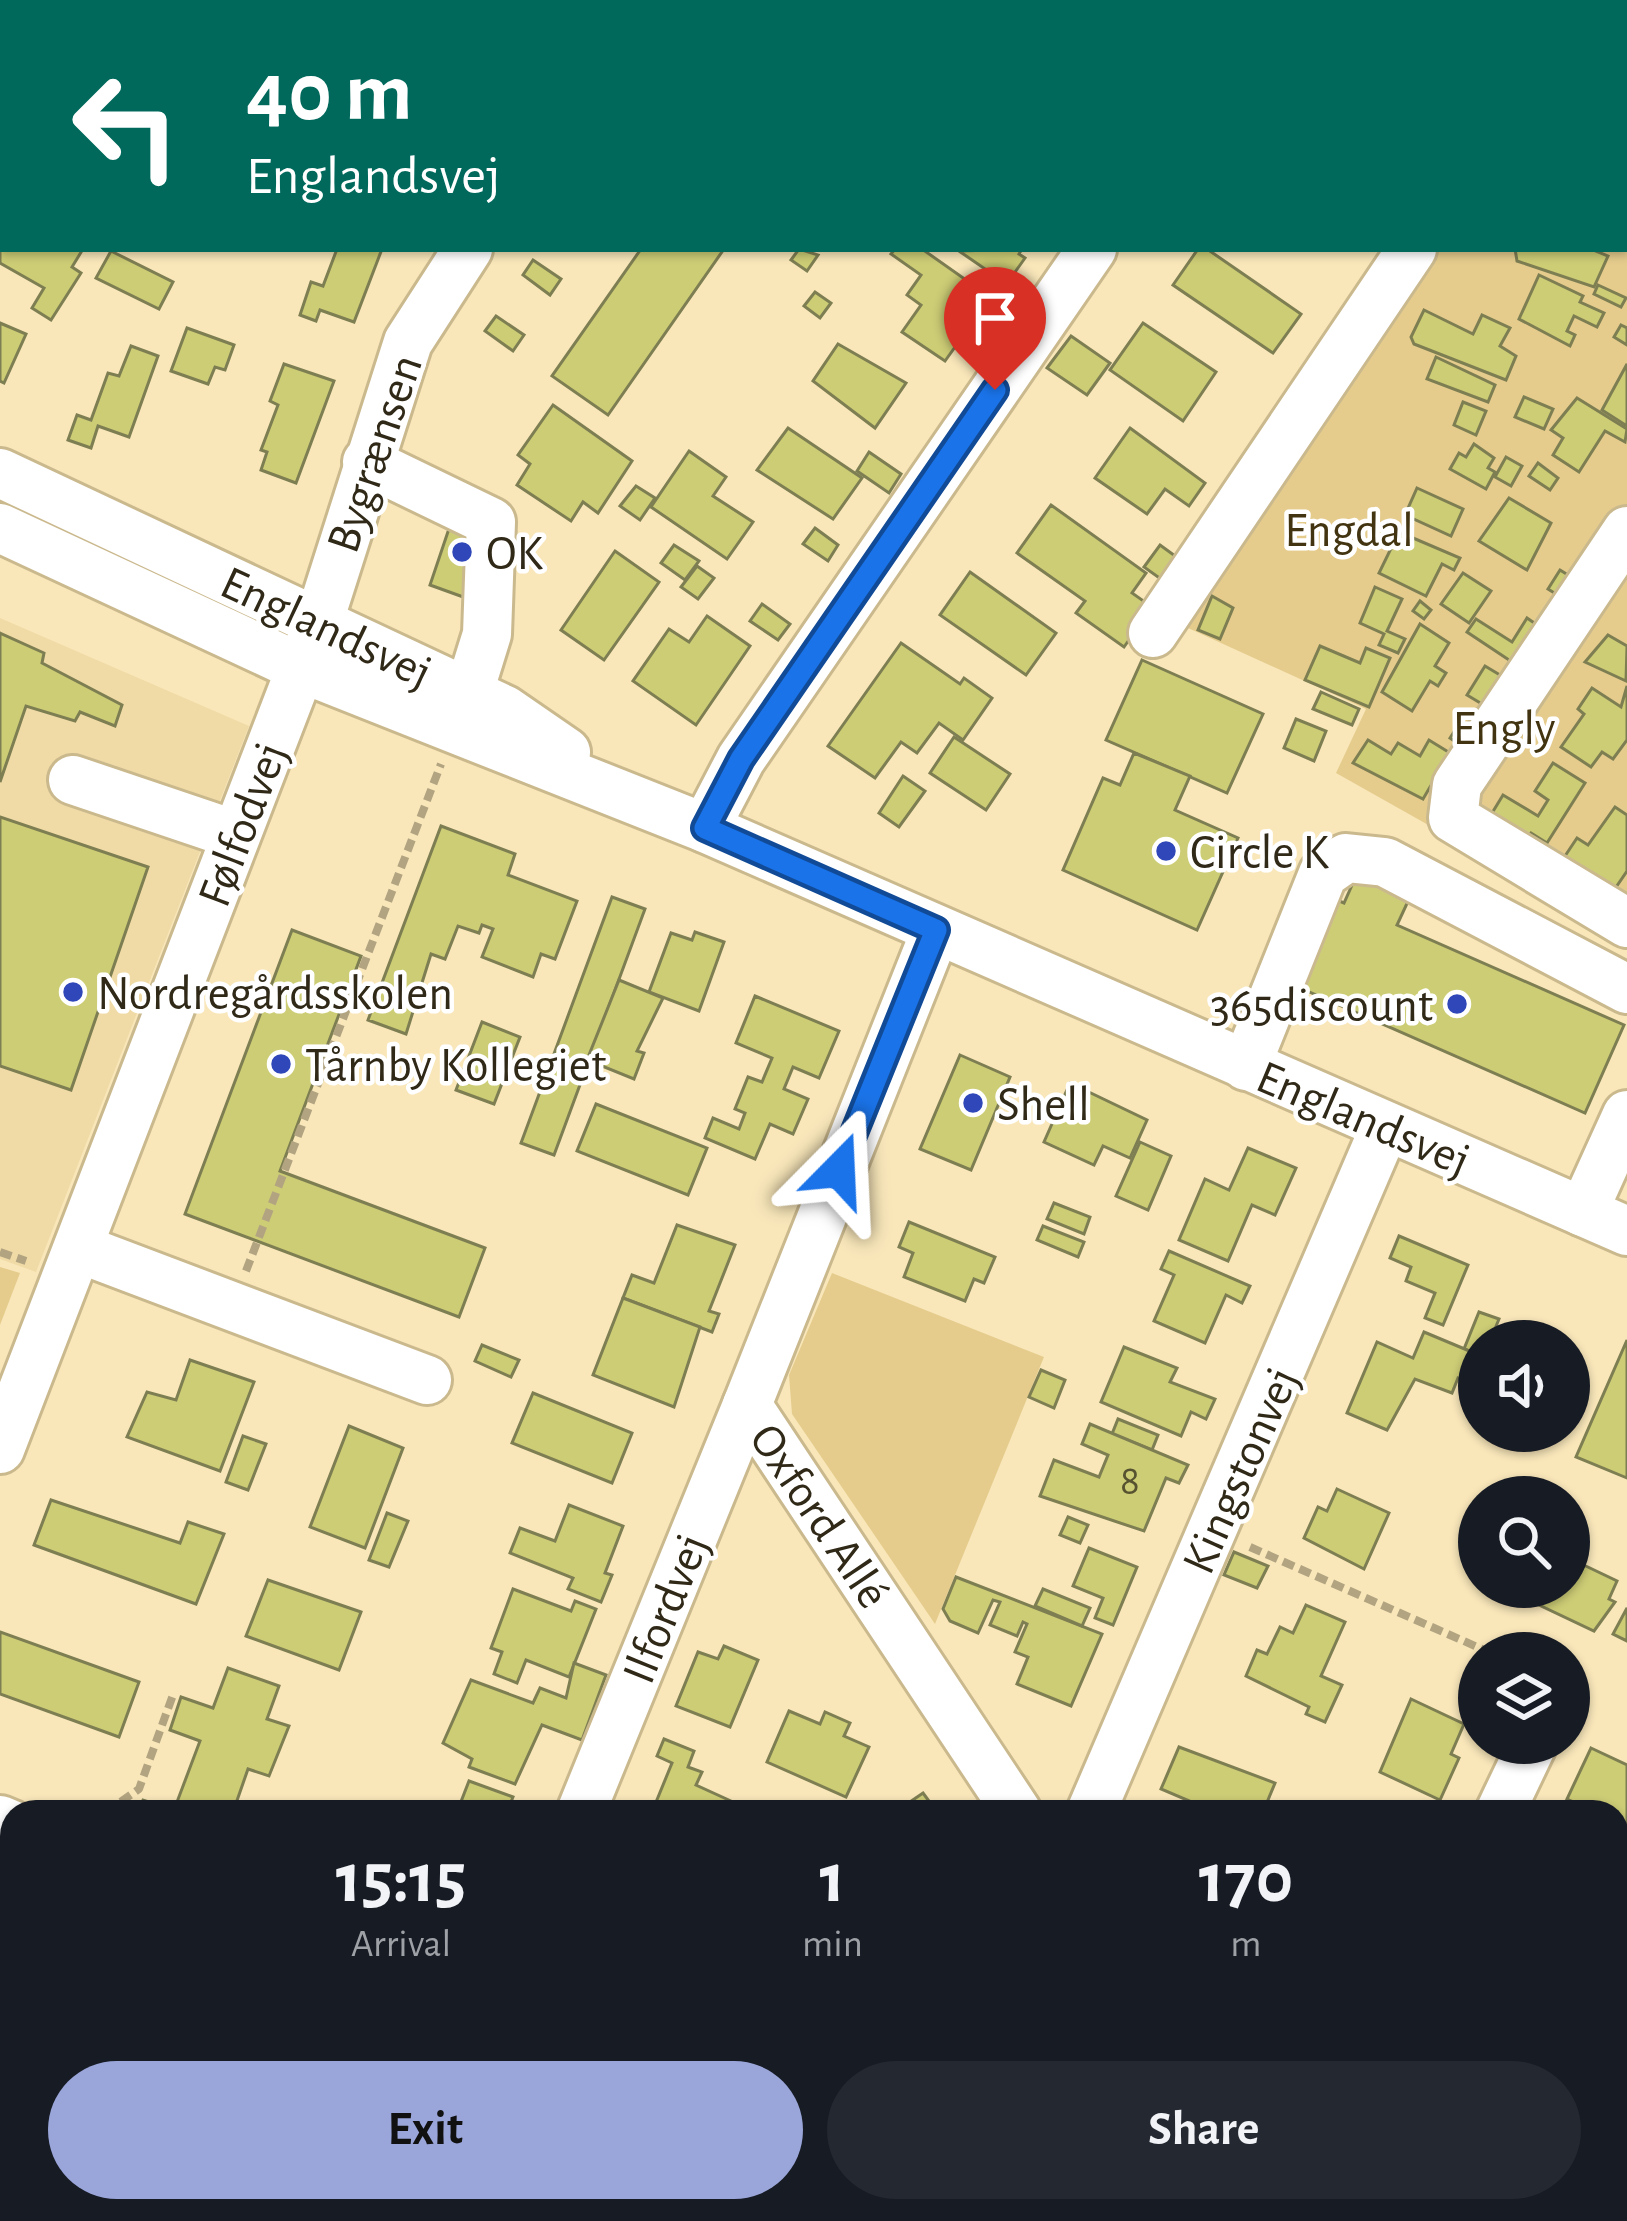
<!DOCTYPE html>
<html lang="en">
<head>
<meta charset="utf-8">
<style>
  :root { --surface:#171b24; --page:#242831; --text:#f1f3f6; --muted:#9ea1a6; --accent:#9aa6da }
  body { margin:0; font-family:"Alegreya Sans",sans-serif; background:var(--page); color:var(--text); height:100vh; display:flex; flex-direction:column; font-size:45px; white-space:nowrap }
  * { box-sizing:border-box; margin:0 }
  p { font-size:39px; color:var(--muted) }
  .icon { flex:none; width:66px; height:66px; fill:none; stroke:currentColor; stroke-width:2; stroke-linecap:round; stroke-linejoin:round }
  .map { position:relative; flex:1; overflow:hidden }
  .panel { position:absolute; left:0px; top:1800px; width:1629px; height:423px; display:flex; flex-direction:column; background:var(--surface); border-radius:36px 36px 0 0; box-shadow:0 3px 9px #0004 }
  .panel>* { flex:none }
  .banner { position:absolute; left:0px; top:0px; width:1629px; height:252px; box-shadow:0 3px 9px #0004; background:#00695c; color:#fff; overflow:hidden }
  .tools { position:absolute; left:1458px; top:1320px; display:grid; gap:24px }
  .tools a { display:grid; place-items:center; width:132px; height:132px; border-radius:50%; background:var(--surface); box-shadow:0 3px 9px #0004; font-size:60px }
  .pin { position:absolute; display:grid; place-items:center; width:102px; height:102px; color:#fff; margin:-123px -51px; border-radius:50% 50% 50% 0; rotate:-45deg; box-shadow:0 0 12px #0007 }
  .pin .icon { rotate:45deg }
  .me { position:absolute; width:132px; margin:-66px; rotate:21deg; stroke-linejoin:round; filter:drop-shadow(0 0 9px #0008) }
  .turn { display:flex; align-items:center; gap:42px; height:252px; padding:0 48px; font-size:54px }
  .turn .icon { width:156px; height:156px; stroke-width:2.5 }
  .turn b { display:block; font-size:84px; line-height:102px }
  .eta { display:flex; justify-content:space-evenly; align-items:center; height:204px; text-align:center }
  .eta b { font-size:72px; font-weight:700; line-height:84px }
  .cta { display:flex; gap:24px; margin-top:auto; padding:24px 48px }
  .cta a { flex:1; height:138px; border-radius:72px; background:var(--accent); color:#111; font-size:48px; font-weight:700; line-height:138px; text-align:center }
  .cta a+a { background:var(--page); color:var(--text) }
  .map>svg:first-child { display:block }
</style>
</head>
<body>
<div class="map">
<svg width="1627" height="2221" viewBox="0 0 1627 2221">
  <rect width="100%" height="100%" fill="#f9e7ba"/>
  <path fill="#f0dba6" d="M0 618 249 726 36 1272 0 1259Z"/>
  <g fill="#e5cc8d">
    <path d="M1567 0H1627V937L1336 773 1366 709 1153 612 1399 249H1626V3Z"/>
    <path d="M0 1267 20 1273 0 1325Z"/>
    <path d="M832 1273 1044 1357 935 1624 792 1414 789 1375Z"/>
  </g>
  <g fill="#cdcd76" stroke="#7e7e53" stroke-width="3">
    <path d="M459 0H532L457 3Z"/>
    <path d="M814 0H897L812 3Z"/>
    <path d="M1095 0H1164L1162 3Z"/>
    <path d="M1459 0H1521L1519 3Z"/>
    <path d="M0 175 3 249H83L72 267 81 273 51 320 32 308 44 288 0 263Z"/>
    <path d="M337 249H382L354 322 320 310 316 321 300 315 311 282 323 286Z"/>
    <path d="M641 249H724L608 415 552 376Z"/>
    <path d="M799 249 818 255 807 271 791 260Z"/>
    <path d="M895 249H922L986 294 975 309 980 312 945 361 902 332 921 305 907 295 921 275 891 254Z"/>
    <path d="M1022 249 1019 254 1025 258 1013 275 1007 271 1001 280 959 251Z"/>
    <path d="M1198 249H1207L1301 314 1273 353 1173 285Z"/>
    <path d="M1515 249H1591L1608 256 1594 287 1517 261Z"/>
    <path d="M111 251 173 282 159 309 96 278Z"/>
    <path d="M533 260 561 279 550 295 523 275Z"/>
    <path d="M1539 275 1583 296 1580 302 1604 313 1597 327 1574 316 1567 331 1575 335 1570 346 1519 319Z"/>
    <path d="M1598 285 1626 298 1621 307 1594 294Z"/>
    <path d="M815 292 831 303 820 318 804 306Z"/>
    <path d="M1424 310 1473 334 1482 315 1510 328 1500 346 1516 356 1506 380 1414 344 1411 337Z"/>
    <path d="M496 316 524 335 513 351 485 331Z"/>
    <path d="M0 323 26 334 4 383 0 381Z"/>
    <path d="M1143 323 1216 372 1183 421 1110 370Z"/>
    <path d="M1621 325 1627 328V345L1614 337Z"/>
    <path d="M187 328 234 345 225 370 215 367 208 384 171 371Z"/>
    <path d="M1071 336 1110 363 1087 395 1047 368Z"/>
    <path d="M838 344 906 383 875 428 813 381Z"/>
    <path d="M131 346 158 356 129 437 98 426 91 448 68 440 77 415 91 420 108 373 119 376Z"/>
    <path d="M1436 357 1495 385 1488 402 1427 379Z"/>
    <path d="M284 364 334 381 296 483 261 470 267 452 261 450 278 405 270 401Z"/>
    <path d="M1627 364V426L1602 410Z"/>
    <path d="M1524 397 1553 409 1544 429 1515 417Z"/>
    <path d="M1577 398 1627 429 1625 442 1605 431 1579 472 1553 455 1563 438 1551 430Z"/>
    <path d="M1463 402 1486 411 1476 435 1454 425Z"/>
    <path d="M553 405 632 461 598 513 583 502 571 521 517 485 530 464 518 455Z"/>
    <path d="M788 428 862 478 833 519 757 470Z"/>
    <path d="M1130 428 1205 483 1189 506 1165 489 1147 514 1095 478Z"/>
    <path d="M1474 444 1494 458 1488 468 1495 472 1486 489 1450 469 1459 453 1466 457Z"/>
    <path d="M689 451 726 477 713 496 753 522 727 559 651 507Z"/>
    <path d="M869 452 901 474 889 493 857 471Z"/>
    <path d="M1506 457 1522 466 1511 486 1495 477Z"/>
    <path d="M1538 463 1558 478 1550 490 1529 476Z"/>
    <path d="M636 486 655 498 640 520 620 506Z"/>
    <path d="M1417 488 1463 509 1451 536 1405 515Z"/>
    <path d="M1509 498 1551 523 1527 570 1479 541Z"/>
    <path d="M459 499 496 512 466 598 430 585Z"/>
    <path d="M1051 505 1146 573 1132 593 1152 607 1124 647 1076 613 1085 601 1017 553Z"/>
    <path d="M815 528 838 545 828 561 803 544Z"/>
    <path d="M1399 532 1460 558 1454 570 1442 564 1426 596 1379 573Z"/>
    <path d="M674 545 699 561 685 580 661 563Z"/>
    <path d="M1160 545 1182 561 1165 582 1144 567Z"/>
    <path d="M615 551 659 582 604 660 561 630Z"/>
    <path d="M697 566 714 578 698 599 681 587Z"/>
    <path d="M1560 570 1576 580 1564 599 1548 589Z"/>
    <path d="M970 572 1056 633 1026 675 940 615Z"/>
    <path d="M1463 573 1491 591 1469 623 1441 604Z"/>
    <path d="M1375 587 1402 599 1387 631 1405 639 1398 653 1379 645 1384 634 1360 623Z"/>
    <path d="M1212 596 1233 608 1220 639 1198 630Z"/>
    <path d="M1420 601 1431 610 1424 619 1413 611Z"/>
    <path d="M762 604 790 624 778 640 750 621Z"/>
    <path d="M707 616 750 646 696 725 633 681 669 629 689 642Z"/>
    <path d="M1527 618 1540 627 1515 664 1467 632 1476 619 1512 642Z"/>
    <path d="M1420 624 1449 643 1435 666 1446 673 1438 686 1430 681 1412 711 1382 692Z"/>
    <path d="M0 633 44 653 42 663 122 705 115 726 80 712 75 721 26 706 0 782Z"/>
    <path d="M1608 635 1627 646 1626 681 1585 662Z"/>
    <path d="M901 643 960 684 964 678 992 698 963 740 939 723 917 753 901 742 875 778 828 746Z"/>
    <path d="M1320 646 1360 663 1366 648 1390 658 1369 707 1305 680Z"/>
    <path d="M1142 660 1263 714 1227 793 1106 740Z"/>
    <path d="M1485 666 1510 681 1492 710 1467 695Z"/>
    <path d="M1627 686V740L1613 759 1602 752 1591 767 1561 747 1584 714 1578 709 1592 688 1621 707Z"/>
    <path d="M1321 692 1359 709 1352 725 1313 709Z"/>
    <path d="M1296 719 1326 731 1314 761 1284 748Z"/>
    <path d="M1459 724 1477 732 1466 749 1450 738Z"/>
    <path d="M954 737 1010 774 986 810 930 773Z"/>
    <path d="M1368 740 1391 754 1398 743 1420 756 1429 740 1450 753 1423 799 1353 763Z"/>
    <path d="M1134 753 1190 776 1175 810 1238 838 1197 930 1063 870 1103 778 1120 785Z"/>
    <path d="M1553 763 1585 783 1547 843 1531 833 1526 840 1489 818 1503 795 1538 816 1548 800 1535 791Z"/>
    <path d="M903 776 925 791 899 827 879 813Z"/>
    <path d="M1615 807 1627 815V871L1612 893 1563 859 1577 838 1588 845Z"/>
    <path d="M0 817 148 867 71 1090 0 1066Z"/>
    <path d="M441 826 515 854 508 875 577 901 555 959 541 954 533 977 482 957 493 929 482 925 479 933 458 926 445 959 431 954 406 1034 368 1020Z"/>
    <path d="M1357 874 1410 897 1397 925 1624 1025 1585 1113 1289 983 1327 896 1344 903Z"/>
    <path d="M612 897 645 909 554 1155 521 1143Z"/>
    <path d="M292 930 361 956 280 1171 485 1248 459 1317 185 1214Z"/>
    <path d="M695 932 724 942 699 1011 649 992 671 933 692 940Z"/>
    <path d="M619 980 663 998 637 1051 644 1053 634 1079 587 1060Z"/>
    <path d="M755 996 839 1031 819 1078 793 1067 784 1089 808 1099 793 1134 770 1124 755 1159 705 1138 713 1118 739 1129 745 1113 735 1109 748 1077 762 1082 772 1058 736 1043Z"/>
    <path d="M482 1022 520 1037 494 1104 456 1090Z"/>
    <path d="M960 1055 1010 1077 971 1170 920 1149Z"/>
    <path d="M1070 1083 1147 1120 1130 1158 1103 1146 1094 1165 1044 1142Z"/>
    <path d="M596 1104 707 1148 688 1195 577 1151Z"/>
    <path d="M1140 1142 1171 1156 1148 1210 1116 1196Z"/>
    <path d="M1248 1148 1296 1168 1275 1215 1252 1205 1228 1261 1179 1240 1205 1179 1229 1190Z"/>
    <path d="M1054 1203 1090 1217 1084 1234 1047 1219Z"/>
    <path d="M909 1222 995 1257 984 1283 974 1279 965 1301 904 1277 913 1253 899 1247Z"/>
    <path d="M677 1225 735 1245 709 1311 719 1314 712 1332 623 1298 632 1275 654 1283Z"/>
    <path d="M1043 1226 1084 1242 1078 1257 1037 1240Z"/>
    <path d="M1399 1236 1468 1265 1443 1325 1425 1318 1435 1293 1406 1281 1411 1267 1390 1258Z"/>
    <path d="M1169 1251 1250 1286 1242 1303 1226 1295 1205 1343 1154 1321 1174 1275 1161 1269Z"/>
    <path d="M623 1298 700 1327 674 1407 593 1375Z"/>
    <path d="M1479 1312 1499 1319 1490 1341H1479V1355L1464 1349Z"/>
    <path d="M1424 1332 1479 1355 1472 1384 1458 1378 1452 1393 1415 1379 1387 1430 1347 1413 1377 1342 1413 1358Z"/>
    <path d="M1627 1340V1478L1576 1457Z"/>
    <path d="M482 1345 519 1360 511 1377 475 1361Z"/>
    <path d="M1124 1347 1177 1368 1170 1382 1215 1399 1206 1419 1191 1412 1181 1436 1101 1402Z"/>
    <path d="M190 1360 254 1382 220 1471 127 1437 147 1392 176 1400Z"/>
    <path d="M1041 1370 1065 1380 1054 1408 1029 1397Z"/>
    <path d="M533 1393 632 1433 612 1483 512 1443Z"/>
    <path d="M1118 1419 1158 1435 1152 1450 1112 1434Z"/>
    <path d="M1090 1424 1188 1465 1179 1483 1166 1478 1144 1531 1040 1496 1054 1460 1099 1477 1108 1455 1082 1444Z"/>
    <path d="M349 1426 403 1448 365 1548 310 1527Z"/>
    <path d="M243 1436 266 1444 248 1490 226 1482Z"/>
    <path d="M1337 1489 1389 1513 1364 1569 1304 1538 1318 1507 1327 1511Z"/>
    <path d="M51 1500 180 1543 188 1522 224 1534 196 1604 34 1545Z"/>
    <path d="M569 1505 623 1526 605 1573 612 1575 601 1602 568 1589 573 1578 510 1553 520 1528 555 1541Z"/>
    <path d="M387 1513 408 1521 389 1567 369 1560Z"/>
    <path d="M1068 1517 1088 1525 1080 1543 1060 1535Z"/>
    <path d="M1089 1548 1137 1567 1113 1625 1095 1618 1103 1598 1073 1586Z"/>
    <path d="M1234 1552 1268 1566 1257 1588 1224 1575Z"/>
    <path d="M1569 1558 1617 1581 1609 1599 1615 1602 1594 1631 1522 1597 1527 1587H1569Z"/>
    <path d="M956 1577 1102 1634 1071 1706 1017 1684 1028 1657 1015 1652 1027 1624 1023 1622 1017 1636 990 1625 1000 1602 993 1600 978 1633 950 1621 943 1609Z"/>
    <path d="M268 1580 361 1612 339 1670 246 1636Z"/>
    <path d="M513 1589 571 1611 575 1601 596 1609 569 1677 526 1660 517 1683 494 1674 502 1652 491 1648Z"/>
    <path d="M1043 1589 1090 1608 1082 1626 1035 1606Z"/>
    <path d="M1306 1605 1345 1622 1321 1676 1342 1685 1325 1722 1306 1714 1309 1707 1246 1676 1257 1650 1267 1654 1280 1627 1293 1633Z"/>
    <path d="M1627 1608V1641L1613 1634Z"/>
    <path d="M0 1632 139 1682 119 1737 0 1694Z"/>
    <path d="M724 1646 758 1660 730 1727 676 1706 698 1652 718 1659Z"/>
    <path d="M574 1663 606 1675 582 1740 542 1725 515 1784 469 1767 472 1759 443 1743 471 1680 533 1703 540 1688 566 1698Z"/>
    <path d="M228 1668 279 1686 267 1719 289 1726 269 1776 248 1769 233 1812H138L143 1800 174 1810 200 1741 170 1730 181 1697 213 1708Z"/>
    <path d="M1411 1699 1464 1724 1451 1754 1459 1758 1440 1800 1380 1772Z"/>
    <path d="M789 1711 820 1724 825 1712 850 1723 844 1736 869 1747 846 1797 767 1762Z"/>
    <path d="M664 1739 694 1751 688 1767 702 1772 696 1785 755 1812H652L672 1763 657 1756Z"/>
    <path d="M1179 1747 1275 1783 1263 1812H1215L1161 1789Z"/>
    <path d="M1591 1748 1627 1765V1833L1617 1829V1812H1596L1567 1799Z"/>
    <path d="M469 1781 513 1797 507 1812H457Z"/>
    <path d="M923 1793 937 1812H912L907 1804Z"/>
    <path d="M0 1877 12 1881 4 1924 12 1927V1966L0 1961Z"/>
    <path d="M1617 1975 1627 1980V2016L1617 2036Z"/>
    <path d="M1617 2073 1627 2077 1617 2105Z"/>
    <path d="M0 2099 12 2104V2123L0 2118Z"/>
    <path d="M272 2211H332L328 2221H268Z"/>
    <path d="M382 2211H440L436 2221H379Z"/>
    <path d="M513 2211H562V2218L509 2221Z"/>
    <path d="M595 2211H601L624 2221H591Z"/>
    <path d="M694 2211H719L715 2221H690Z"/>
    <path d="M726 2211H784L779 2221H723Z"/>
    <path d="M819 2211H850L857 2221H826Z"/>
    <path d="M966 2211 958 2221H895L887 2213Z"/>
  </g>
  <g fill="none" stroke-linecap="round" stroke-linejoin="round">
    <g stroke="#cbb98e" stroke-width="54">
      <g id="minor">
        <path d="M104 0 109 3"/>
        <path d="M640 3 642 0"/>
        <path d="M1261 3 1263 0"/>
        <path d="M1579 3 1581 0"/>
        <path d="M367 462 491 522 487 634 469 692"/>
        <path d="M0 473 505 710 566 752"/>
        <path d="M0 528 301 668 705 828 1627 1231"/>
        <path d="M1627 531 1457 785 1453 818 1627 923"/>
        <path d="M1153 633 1412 249"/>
        <path d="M73 780 236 835"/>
        <path d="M705 828 741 759 1092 249"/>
        <path d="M936 930 747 1405 1017 1812"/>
        <path d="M1246 1066 1323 874 1346 858 1385 862 1627 989"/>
        <path d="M1583 1212 1627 1115"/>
        <path d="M78 1248 427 1380"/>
        <path d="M0 1449 319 621 408 342 468 249"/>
        <path d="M581 1812 747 1405"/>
        <path d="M1091 1812 1385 1127"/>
        <path d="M1500 1812 1533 1743"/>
        <path d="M0 1820 12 1825"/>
        <path d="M1266 2211 1272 2221"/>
        <path d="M87 2214 104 2221"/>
        <path d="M1305 2221 1310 2211"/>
      </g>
    </g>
    <g stroke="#b2a481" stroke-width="8" stroke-dasharray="12 6" stroke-linecap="butt">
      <path d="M0 1252 26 1261"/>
      <path d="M246 1271 441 764"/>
      <path d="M1250 1547 1491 1653"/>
      <path d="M106 1812 139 1789 174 1692"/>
      <path d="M0 2067 12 2034"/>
      <path d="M464 2221 468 2211"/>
    </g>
    <use href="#minor" stroke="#fff" stroke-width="48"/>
  </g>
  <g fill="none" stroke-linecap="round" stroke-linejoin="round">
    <g stroke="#114b97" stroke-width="30">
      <path id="route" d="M839 1170 936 930 705 828 741 759 995 390"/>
    </g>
    <use href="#route" stroke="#1a73e8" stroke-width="21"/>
  </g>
  <g fill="#2f47b8" stroke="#fff" stroke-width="4.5">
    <circle cx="462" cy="552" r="12"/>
    <circle cx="1166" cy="851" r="12"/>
    <circle cx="73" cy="992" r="12"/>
    <circle cx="1457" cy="1004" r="12"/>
    <circle cx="281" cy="1064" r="12"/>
    <circle cx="973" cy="1103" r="12"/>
  </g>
  <g text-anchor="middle" stroke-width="9" stroke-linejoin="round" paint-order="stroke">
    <g font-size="42" fill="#575230">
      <text x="1130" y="1494">8</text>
    </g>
    <g font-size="48" fill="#302918" stroke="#fff">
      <text transform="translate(373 453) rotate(-71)" y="17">Bygrænsen</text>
      <text transform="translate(327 626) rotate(25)" y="17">Englandsvej</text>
      <text transform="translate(241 824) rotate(-69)" y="17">Følfodvej</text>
      <text transform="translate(1364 1117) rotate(23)" y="17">Englandsvej</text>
      <text transform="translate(1239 1470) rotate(-66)" y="17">Kingstonvej</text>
      <text transform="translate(821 1515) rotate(56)" y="17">Oxford Allé</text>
      <text transform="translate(664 1608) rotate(-68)" y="17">Ilfordvej</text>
    </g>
    <g font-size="48" fill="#423410" stroke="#fff">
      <text x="1349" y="546">Engdal</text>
      <text x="1504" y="744">Engly</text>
    </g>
    <g font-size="48" fill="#302918" stroke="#fff" text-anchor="start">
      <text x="486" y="569">OK</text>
      <text x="1190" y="868">Circle K</text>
      <text x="97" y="1009">Nordregårdsskolen</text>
      <text x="1433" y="1021" text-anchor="end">365discount</text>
      <text x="305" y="1081">Tårnby Kollegiet</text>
      <text x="997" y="1120">Shell</text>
    </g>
  </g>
</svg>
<div class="tools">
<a><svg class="icon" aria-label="sound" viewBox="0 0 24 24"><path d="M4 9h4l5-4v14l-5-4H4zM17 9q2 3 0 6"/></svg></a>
<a><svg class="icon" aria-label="search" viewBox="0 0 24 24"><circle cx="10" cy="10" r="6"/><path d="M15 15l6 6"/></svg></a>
<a><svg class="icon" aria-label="layers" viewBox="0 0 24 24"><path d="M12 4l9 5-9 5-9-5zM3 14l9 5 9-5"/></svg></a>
</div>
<div class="pin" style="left:995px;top:390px;background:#d93025"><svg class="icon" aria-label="arrive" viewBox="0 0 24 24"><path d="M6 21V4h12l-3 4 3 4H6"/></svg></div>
<svg class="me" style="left:839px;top:1170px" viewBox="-20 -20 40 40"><path d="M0-17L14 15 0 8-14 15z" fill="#1a73e8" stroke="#fff" stroke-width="4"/></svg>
<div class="banner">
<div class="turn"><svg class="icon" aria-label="left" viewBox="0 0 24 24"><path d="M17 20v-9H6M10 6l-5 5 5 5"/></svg><div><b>40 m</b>Englandsvej</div></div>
</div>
<section class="panel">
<div class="eta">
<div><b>15:15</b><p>Arrival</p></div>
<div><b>1</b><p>min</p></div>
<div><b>170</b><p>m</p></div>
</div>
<div class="cta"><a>Exit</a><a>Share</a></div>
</section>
</div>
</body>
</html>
